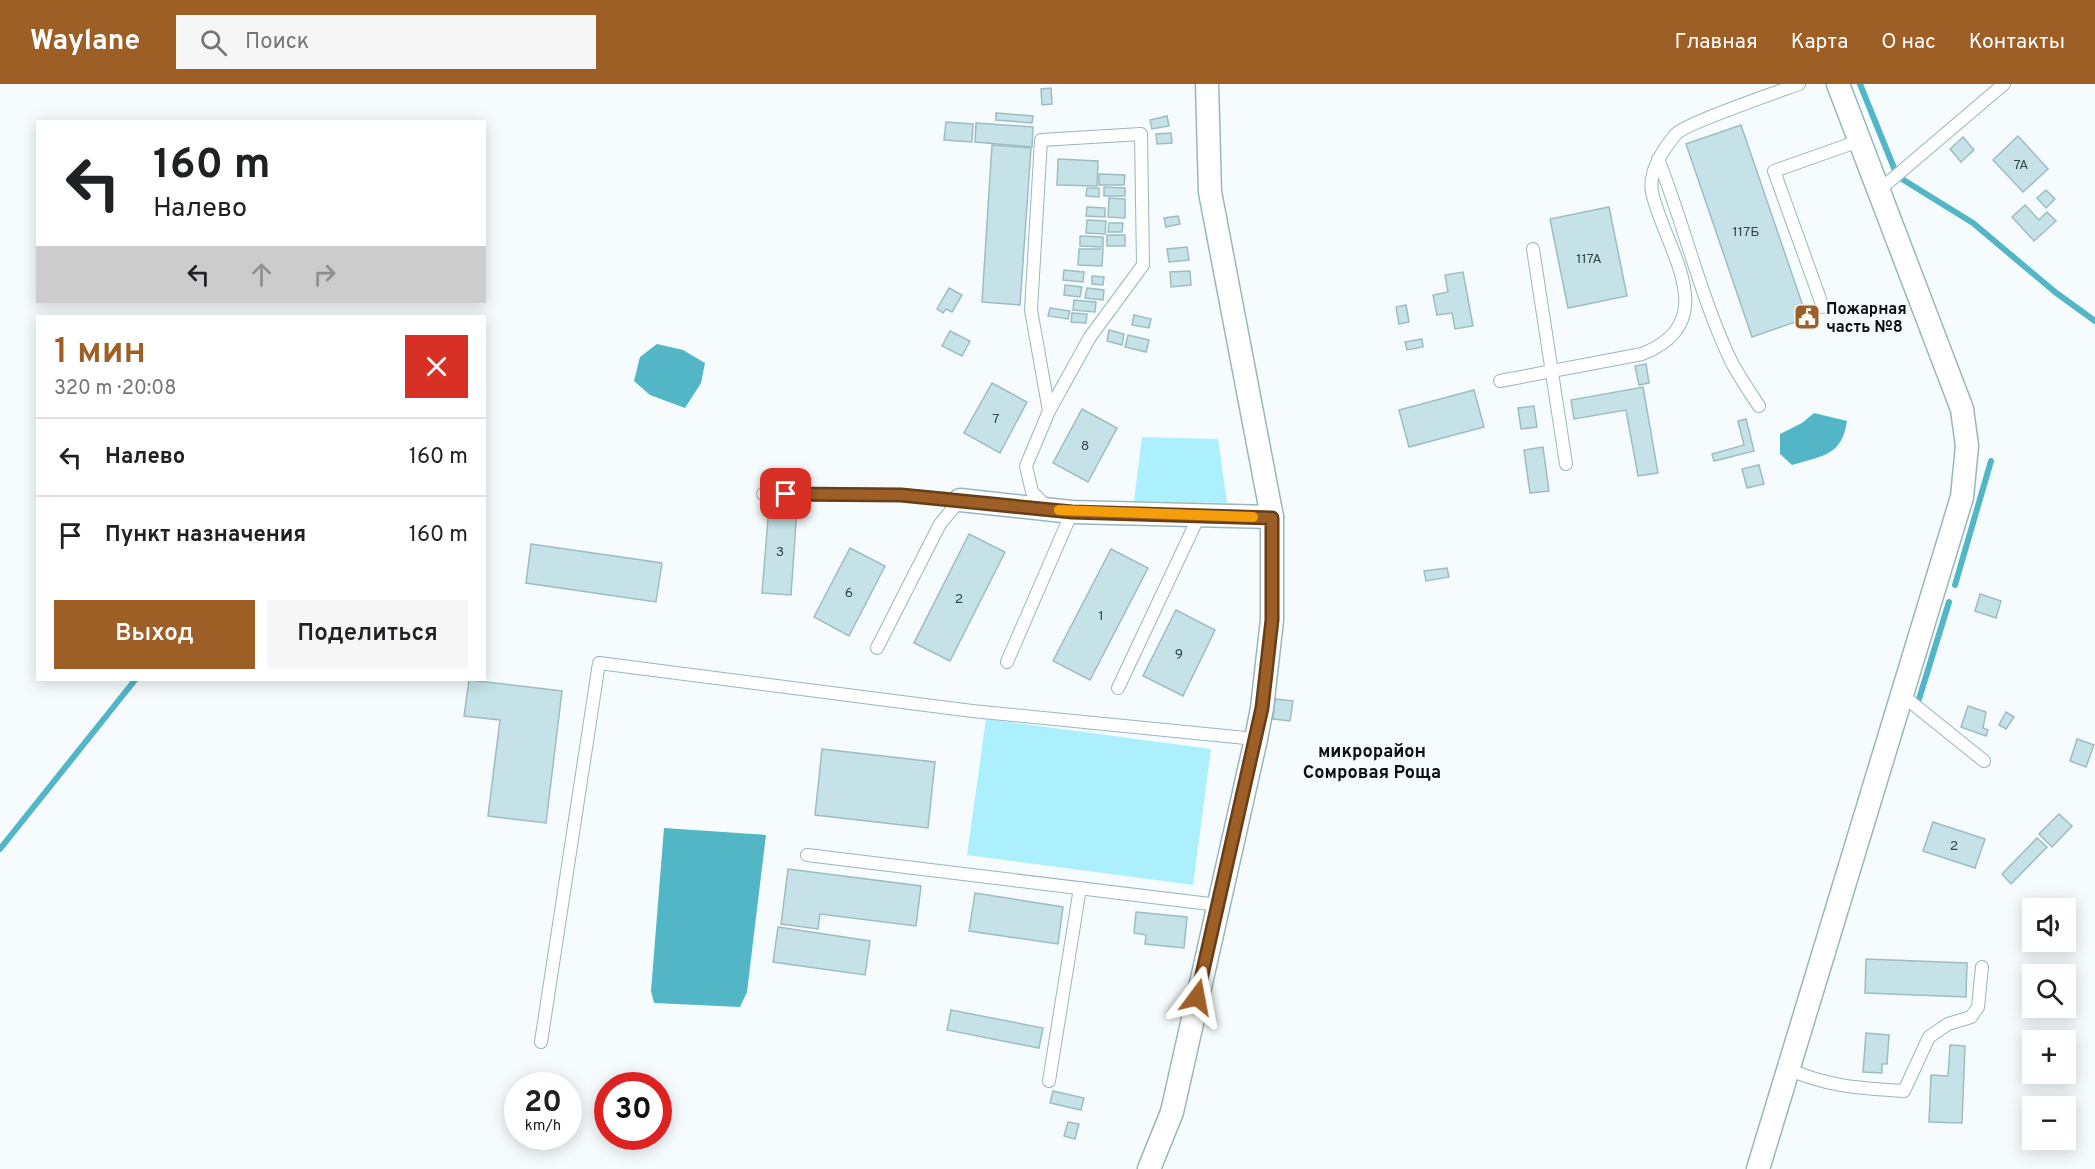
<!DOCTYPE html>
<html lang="ru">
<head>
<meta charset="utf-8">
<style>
  :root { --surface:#fff; --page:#f6f6f6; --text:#202124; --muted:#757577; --line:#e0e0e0; --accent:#9d5f25 }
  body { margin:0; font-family:Overpass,sans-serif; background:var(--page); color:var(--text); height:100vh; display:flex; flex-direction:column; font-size:22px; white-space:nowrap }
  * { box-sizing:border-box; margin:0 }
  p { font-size:20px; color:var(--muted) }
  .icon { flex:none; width:33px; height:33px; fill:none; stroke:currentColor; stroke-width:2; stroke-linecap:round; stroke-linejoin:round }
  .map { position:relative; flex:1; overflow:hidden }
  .panel { position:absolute; left:36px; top:231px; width:450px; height:366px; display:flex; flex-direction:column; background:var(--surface); border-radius:0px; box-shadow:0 3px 15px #0003 }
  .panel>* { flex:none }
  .top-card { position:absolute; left:36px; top:36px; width:450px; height:183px; border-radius:0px; box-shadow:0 3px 15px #0003; background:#fff; color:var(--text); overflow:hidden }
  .buttons { position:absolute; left:2022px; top:814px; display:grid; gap:12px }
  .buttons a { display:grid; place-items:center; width:54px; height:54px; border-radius:0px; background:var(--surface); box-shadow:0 3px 15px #0003; font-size:30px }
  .speed { position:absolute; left:504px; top:988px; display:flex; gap:12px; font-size:30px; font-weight:700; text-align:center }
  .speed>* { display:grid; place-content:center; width:78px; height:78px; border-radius:50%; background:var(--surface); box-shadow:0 3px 15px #0003; line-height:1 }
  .speed small { font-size:15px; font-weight:400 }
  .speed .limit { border:9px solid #d22; background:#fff; color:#111 }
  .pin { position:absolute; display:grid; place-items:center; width:51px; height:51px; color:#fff; margin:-26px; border-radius:12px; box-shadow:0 3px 9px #0006 }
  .me { position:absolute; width:66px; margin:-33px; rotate:13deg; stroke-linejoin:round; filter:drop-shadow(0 0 4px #0008) }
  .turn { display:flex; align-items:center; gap:21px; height:126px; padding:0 18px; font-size:27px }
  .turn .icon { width:78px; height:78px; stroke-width:2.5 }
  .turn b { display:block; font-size:42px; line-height:51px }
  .lanes { display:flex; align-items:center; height:57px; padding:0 18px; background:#0003; justify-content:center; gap:30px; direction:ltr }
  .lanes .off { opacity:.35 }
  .round { display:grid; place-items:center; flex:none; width:63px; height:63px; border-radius:0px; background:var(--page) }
  .head { display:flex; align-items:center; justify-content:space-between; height:102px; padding:0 18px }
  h1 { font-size:36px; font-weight:600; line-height:45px; color:var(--accent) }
  .button { display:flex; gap:12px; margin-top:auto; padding:12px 18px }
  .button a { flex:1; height:69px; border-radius:0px; background:var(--accent); color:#fff; font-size:24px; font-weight:600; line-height:69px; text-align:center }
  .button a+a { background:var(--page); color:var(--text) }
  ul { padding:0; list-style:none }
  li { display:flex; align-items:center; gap:18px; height:78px; padding:0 18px; border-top:2px solid var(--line) }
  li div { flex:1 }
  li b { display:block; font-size:22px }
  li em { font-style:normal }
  header { display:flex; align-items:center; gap:36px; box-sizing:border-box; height:84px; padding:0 30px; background:var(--accent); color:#fff }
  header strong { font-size:28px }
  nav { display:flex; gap:33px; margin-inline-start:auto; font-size:21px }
  .search { width:420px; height:54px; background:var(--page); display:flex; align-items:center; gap:15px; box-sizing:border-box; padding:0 21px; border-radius:0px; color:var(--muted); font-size:22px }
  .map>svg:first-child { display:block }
</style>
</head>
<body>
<header>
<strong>Waylane</strong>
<div class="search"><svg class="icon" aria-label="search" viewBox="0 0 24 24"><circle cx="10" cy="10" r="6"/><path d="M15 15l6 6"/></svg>Поиск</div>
<nav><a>Главная</a><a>Карта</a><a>О нас</a><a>Контакты</a></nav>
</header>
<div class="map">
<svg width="2095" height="1085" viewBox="0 0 2095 1085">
  <rect width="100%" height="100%" fill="#f6fcfe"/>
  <g fill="#acf0fd">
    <path d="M1142 353 1218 355 1227 419 1134 417Z"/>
    <path d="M986 635 1211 665 1193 801 967 771Z"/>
  </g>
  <g fill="#52b6c7">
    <path d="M657 260 683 266 705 279 701 299 685 324 650 311 634 297 640 273Z"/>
    <path d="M1814 329 1847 337C1842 372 1822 372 1792 381L1780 370V350L1802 339Z"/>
    <path d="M664 744 766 751 747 908 740 923 654 919 651 907Z"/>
  </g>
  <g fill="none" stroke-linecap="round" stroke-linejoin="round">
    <g stroke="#52b6c7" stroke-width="6">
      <path d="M1860 0 1894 84"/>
      <path d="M1902 95 1973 139 2055 208 2095 237"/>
      <path d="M1955 501 1991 377"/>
      <path d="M1919 615 1949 518"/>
      <path d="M0 765 135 596"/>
    </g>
  </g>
  <g fill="#c4e2e7" stroke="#9fbcc2" stroke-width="1.5">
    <path d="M1051 4 1052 20 1042 21 1041 5Z"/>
    <path d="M996 29 1033 32 1032 39 996 36Z"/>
    <path d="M1167 32 1169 42 1152 45 1150 36Z"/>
    <path d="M946 38 973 40 972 58 944 56Z"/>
    <path d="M976 39 1033 43 1032 63 975 58Z"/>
    <path d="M1741 41 1807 234 1752 253 1686 60Z"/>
    <path d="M1171 49 1172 59 1157 60 1156 50Z"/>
    <path d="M2018 52 2048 85 2023 108 1993 76Z"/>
    <path d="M1963 53 1974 66 1961 78 1950 65Z"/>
    <path d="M992 61 1031 64 1020 221 982 218Z"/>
    <path d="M1058 75 1098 77 1097 102 1057 101Z"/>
    <path d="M1099 90 1125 91 1124 101H1099Z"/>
    <path d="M1104 103 1125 104V112H1104Z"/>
    <path d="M1087 104H1099V113L1086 112Z"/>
    <path d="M2046 106 2055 115 2046 124 2037 114Z"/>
    <path d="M1109 114 1125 115V134L1108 133Z"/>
    <path d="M2025 121 2039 136 2047 128 2056 137 2034 157 2012 133Z"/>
    <path d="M1087 123 1105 124V133L1086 132Z"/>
    <path d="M1609 123 1627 212 1568 224 1550 135Z"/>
    <path d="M1178 132 1180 140 1166 143 1164 134Z"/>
    <path d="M1087 136 1106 137 1105 150 1086 149Z"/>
    <path d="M1109 139H1123L1122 148H1108Z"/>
    <rect x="1107" y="151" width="18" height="11"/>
    <path d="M1080 152 1103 153V163L1080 162Z"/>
    <path d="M1187 163 1189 176 1169 178 1167 165Z"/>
    <path d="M1079 165H1103L1102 182 1078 181Z"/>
    <path d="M1064 186 1084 188 1083 198 1063 196Z"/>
    <path d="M1190 187 1191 201 1171 203 1170 188Z"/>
    <path d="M1463 188 1473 242 1455 245 1452 229 1437 231 1433 211 1448 208 1445 191Z"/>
    <path d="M1092 192 1104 193 1103 201 1092 200Z"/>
    <path d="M1065 201 1082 203 1080 213 1064 211Z"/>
    <path d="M949 204 962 211 952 228 946 225 943 229 937 225Z"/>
    <path d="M1087 204 1104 206 1103 216 1085 214Z"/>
    <path d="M1074 216 1096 218 1095 228 1073 226Z"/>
    <path d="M1406 221 1409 238 1399 240 1396 223Z"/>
    <path d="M1050 224 1070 227 1068 235 1048 232Z"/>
    <path d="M1072 229 1087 230 1086 239 1071 238Z"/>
    <path d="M1134 231 1151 235 1149 244 1132 241Z"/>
    <path d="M1109 246 1124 250 1122 261 1107 257Z"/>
    <path d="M950 247 970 257 962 272 942 262Z"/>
    <path d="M1128 251 1149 256 1146 268 1125 263Z"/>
    <path d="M1422 255 1423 263 1407 266 1405 258Z"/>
    <path d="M1646 280 1649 299 1639 301 1635 282Z"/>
    <path d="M992 299 1027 318 1000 369 964 349Z"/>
    <path d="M1643 303 1658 389 1638 392 1626 326 1574 335 1571 316Z"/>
    <path d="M1474 306 1484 343 1409 363 1399 326Z"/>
    <path d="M1534 322 1537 343 1521 345 1518 324Z"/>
    <path d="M1082 325 1117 344 1088 398 1053 379Z"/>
    <path d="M1746 335 1754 367 1714 377 1712 370 1744 361 1738 337Z"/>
    <path d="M1543 363 1549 407 1530 409 1524 366Z"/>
    <path d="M1759 381 1764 400 1747 404 1742 385Z"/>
    <path d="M769 422 797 424 791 511 762 509Z"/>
    <path d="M969 450 1005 468 950 577 914 559Z"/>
    <path d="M531 460 662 479 656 518 526 499Z"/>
    <path d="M850 464 885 482 849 552 814 533Z"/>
    <path d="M1111 465 1148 484 1090 596 1053 577Z"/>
    <path d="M1447 484 1449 493 1426 497 1424 487Z"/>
    <path d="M1980 510 2001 517 1996 534 1975 527Z"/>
    <path d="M1176 526 1215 546 1183 612 1143 592Z"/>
    <path d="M469 596 562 607 546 739 488 732 500 636 464 632Z"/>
    <path d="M1275 615 1293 617 1290 637 1273 635Z"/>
    <path d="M1968 622 1986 628 1983 644 1988 646 1986 652 1961 643Z"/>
    <path d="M2006 628 2014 633 2006 645 1999 641Z"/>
    <path d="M2077 655 2094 661 2086 683 2070 677Z"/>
    <path d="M822 665 935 678 928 744 815 731Z"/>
    <path d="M2059 730 2072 742 2052 763 2039 750Z"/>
    <path d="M1933 738 1985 755 1975 784 1923 767Z"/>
    <path d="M2037 754 2047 763 2011 800 2002 790Z"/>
    <path d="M788 785 921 802 916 842 820 830 818 845 781 840Z"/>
    <path d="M975 809 1063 823 1058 860 969 847Z"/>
    <path d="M1136 828 1187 833 1184 864 1145 860 1146 851 1134 849Z"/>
    <path d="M778 843 870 857 865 891 773 878Z"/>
    <path d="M1866 875 1967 879 1966 913 1865 909Z"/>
    <path d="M951 926 1043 944 1039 964 947 946Z"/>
    <path d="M1866 949 1889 951 1887 980H1882V989L1863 988Z"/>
    <path d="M1950 961 1965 962 1962 1039 1929 1038 1931 991 1948 992Z"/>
    <path d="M1053 1007 1084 1014 1081 1026 1050 1019Z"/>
    <path d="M1068 1038 1079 1040 1075 1055 1064 1052Z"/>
  </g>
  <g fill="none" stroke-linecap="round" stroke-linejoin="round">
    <g stroke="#9ab6bc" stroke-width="14">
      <g id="service">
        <path d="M1658 75C1684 140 1700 211 1730 275 1738 291 1749 307 1759 322"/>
        <path d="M1877 108 2004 0"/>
        <path d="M1533 165 1566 380"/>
        <path d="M1823 223 1774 87 1859 57"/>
        <path d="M1500 297 1642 270C1726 237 1664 164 1652 108 1648 88 1664 64 1676 50 1684 40 1780 7 1799 0"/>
        <path d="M763 410 901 411 960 416"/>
        <path d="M1047 423 1032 408 1026 382 1049 327 1031 226 1041 56 1141 50 1143 181 1090 253 1049 327"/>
        <path d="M877 564 940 440 960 416"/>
        <path d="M1007 578 1072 428"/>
        <path d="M1118 604 1199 432"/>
        <path d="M1902 611 1984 677"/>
        <path d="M807 771 1218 821"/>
        <path d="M541 958 599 579 972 627 1256 655"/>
        <path d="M1788 985C1829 1003 1860 1004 1904 1007L1929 953 1948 940 1971 933 1978 923 1982 883"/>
        <path d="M1049 997 1080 804"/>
      </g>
    </g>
    <g stroke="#9ab6bc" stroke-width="25">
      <g id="minor">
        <path d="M960 416 1072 428 1272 433"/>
        <path d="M1149 1085 1172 1028 1256 655 1262 624 1272 536V433L1210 108 1207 0"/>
        <path d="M1758 1085 1962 413 1967 362 1962 325 1838 0"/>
      </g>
    </g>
    <use href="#service" stroke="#fff" stroke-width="12"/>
    <use href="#minor" stroke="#fff" stroke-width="22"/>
  </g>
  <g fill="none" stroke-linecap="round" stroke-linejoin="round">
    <g stroke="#663e18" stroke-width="15">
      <path id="route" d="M786 410 901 411 1072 428 1272 434V536L1262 624 1197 913"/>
    </g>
    <use href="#route" stroke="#9d5f25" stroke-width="10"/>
    <path stroke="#f59e0b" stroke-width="10" d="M1059 426 1253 433"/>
  </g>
  <defs>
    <g id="civic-square" transform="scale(1.35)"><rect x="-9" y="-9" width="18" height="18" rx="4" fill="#9d5f25" stroke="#f6fcfe"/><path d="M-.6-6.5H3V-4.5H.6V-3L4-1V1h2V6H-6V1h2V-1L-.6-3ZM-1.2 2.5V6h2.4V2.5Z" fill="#fff"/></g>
  </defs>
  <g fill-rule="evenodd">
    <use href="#civic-square" x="1807" y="233"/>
  </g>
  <g text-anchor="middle" stroke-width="4.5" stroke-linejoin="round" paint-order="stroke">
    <g font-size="14" fill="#374649">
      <text x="2021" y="85">7А</text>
      <text x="1746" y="152">117Б</text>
      <text x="1589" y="179">117А</text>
      <text x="996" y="339">7</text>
      <text x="1085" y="366">8</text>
      <text x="780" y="472">3</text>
      <text x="849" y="513">6</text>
      <text x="959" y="519">2</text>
      <text x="1101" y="536">1</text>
      <text x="1179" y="574">9</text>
      <text x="1954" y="766">2</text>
    </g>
    <g font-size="16" font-weight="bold" fill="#081214" stroke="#f6fcfe" text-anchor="start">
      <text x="1826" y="230">Пожарная<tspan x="1826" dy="18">часть №8</tspan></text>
    </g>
    <g font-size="18" font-weight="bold" fill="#081214" stroke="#f6fcfe">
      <text x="1372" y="673">микрорайон<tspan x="1372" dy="21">Сомровая Роща</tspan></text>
    </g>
  </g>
</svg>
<div class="buttons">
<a><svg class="icon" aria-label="sound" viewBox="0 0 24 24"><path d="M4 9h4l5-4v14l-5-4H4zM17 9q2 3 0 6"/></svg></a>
<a><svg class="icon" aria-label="search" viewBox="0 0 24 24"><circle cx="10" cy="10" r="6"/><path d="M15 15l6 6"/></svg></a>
<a>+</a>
<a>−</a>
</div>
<div class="speed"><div>20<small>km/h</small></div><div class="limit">30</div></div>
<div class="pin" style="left:786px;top:410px;background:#d93025"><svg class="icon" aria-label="arrive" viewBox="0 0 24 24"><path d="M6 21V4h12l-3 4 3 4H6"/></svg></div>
<svg class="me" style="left:1197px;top:913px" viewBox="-20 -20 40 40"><path d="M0-17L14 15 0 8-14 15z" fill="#9d5f25" stroke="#fff" stroke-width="4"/></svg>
<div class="top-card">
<div class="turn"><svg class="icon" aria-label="left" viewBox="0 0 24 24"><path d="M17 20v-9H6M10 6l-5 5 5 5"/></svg><div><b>160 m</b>Налево</div></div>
<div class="lanes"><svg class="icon" aria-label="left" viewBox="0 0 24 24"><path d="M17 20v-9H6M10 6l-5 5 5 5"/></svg><svg class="icon off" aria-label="ahead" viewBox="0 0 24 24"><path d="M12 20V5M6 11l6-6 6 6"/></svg><svg class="icon off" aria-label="right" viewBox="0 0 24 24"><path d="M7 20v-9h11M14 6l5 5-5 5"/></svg></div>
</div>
<section class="panel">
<div class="head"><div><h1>1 мин</h1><p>320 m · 20:08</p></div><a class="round" style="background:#d93025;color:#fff"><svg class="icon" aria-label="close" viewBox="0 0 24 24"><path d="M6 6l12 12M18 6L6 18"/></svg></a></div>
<ul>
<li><svg class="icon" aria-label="left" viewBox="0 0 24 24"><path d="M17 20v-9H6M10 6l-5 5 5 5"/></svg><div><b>Налево</b></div><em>160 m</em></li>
<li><svg class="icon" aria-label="arrive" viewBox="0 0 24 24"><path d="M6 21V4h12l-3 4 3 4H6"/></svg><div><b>Пункт назначения</b></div><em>160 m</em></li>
</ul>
<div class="button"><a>Выход</a><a>Поделиться</a></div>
</section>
</div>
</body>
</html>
